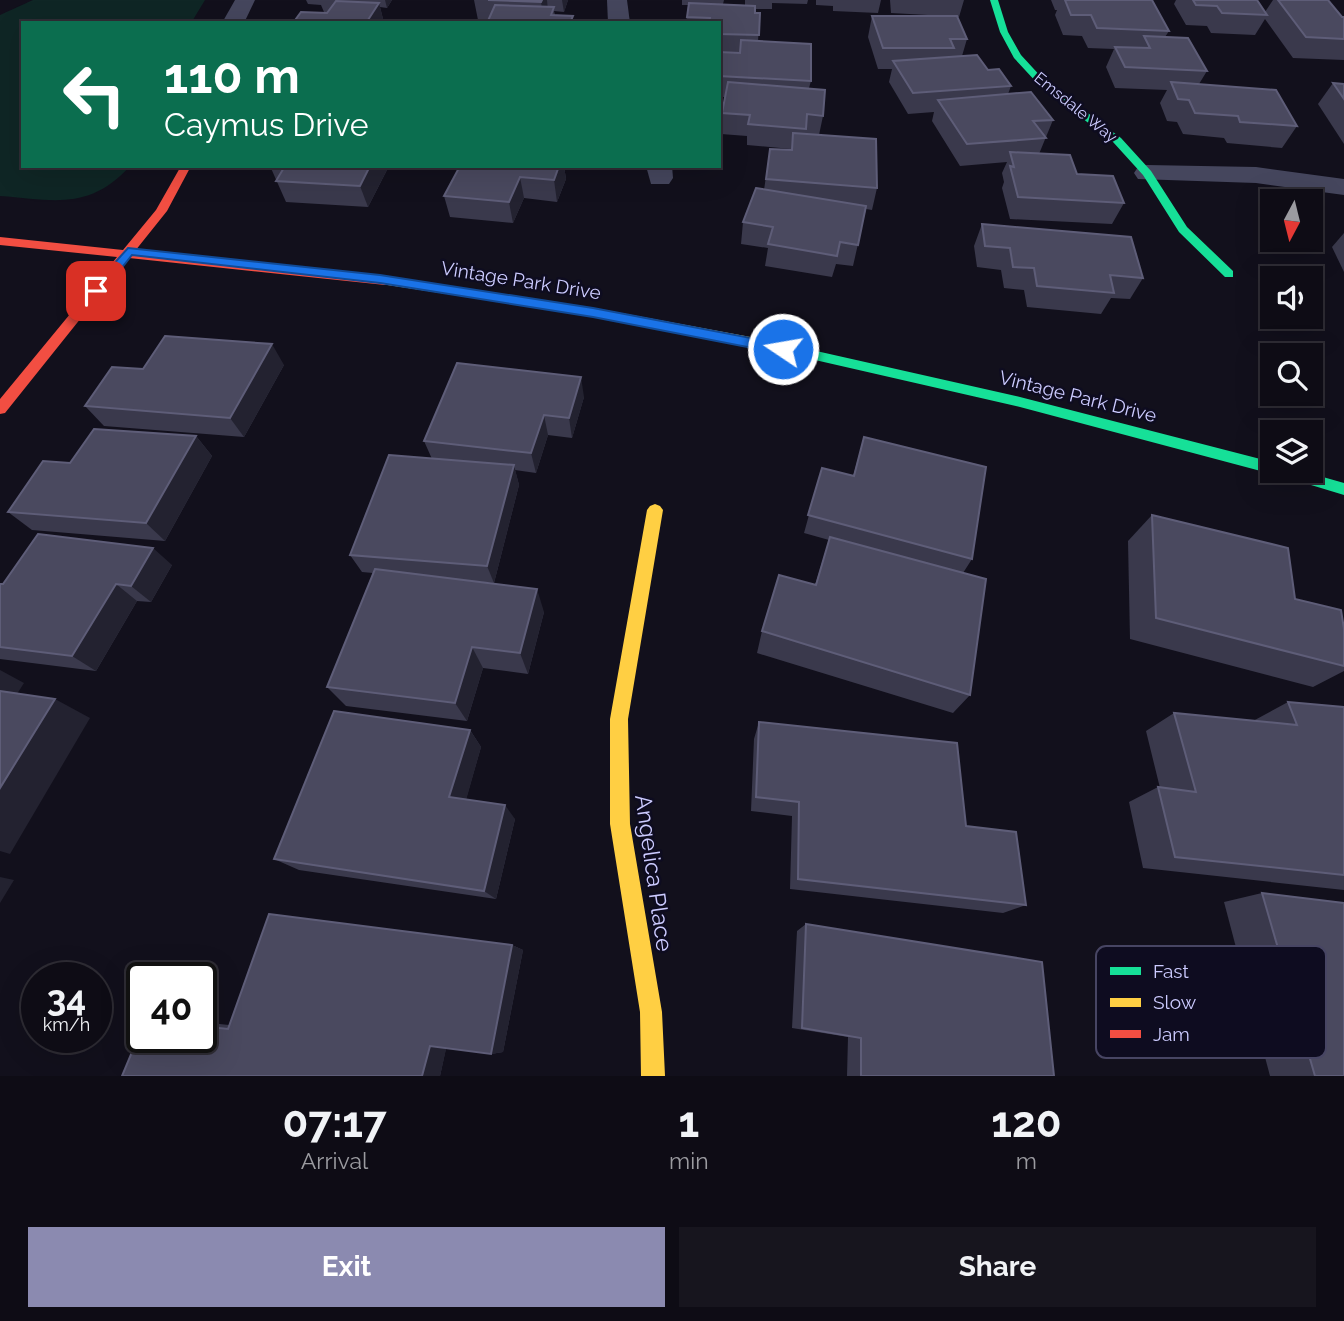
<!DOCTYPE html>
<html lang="en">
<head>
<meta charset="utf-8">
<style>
  :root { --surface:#0e0c15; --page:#17151e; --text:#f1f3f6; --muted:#9b9ba0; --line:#2e2c34; --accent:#8b8ab0 }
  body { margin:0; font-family:Raleway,sans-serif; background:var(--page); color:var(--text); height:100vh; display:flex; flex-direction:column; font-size:26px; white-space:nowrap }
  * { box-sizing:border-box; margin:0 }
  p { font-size:23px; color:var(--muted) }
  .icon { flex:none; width:38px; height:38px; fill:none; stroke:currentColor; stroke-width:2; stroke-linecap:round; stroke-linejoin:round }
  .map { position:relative; height:1076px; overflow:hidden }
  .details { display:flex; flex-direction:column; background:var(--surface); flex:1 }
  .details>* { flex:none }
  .banner { position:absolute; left:21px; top:21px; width:700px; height:147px; border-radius:0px; box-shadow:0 7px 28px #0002,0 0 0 2px var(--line); background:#0b6e4f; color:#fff; overflow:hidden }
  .needle { width:46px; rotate:187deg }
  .controls { position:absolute; left:1260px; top:189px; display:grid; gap:14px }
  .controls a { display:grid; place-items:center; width:63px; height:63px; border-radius:0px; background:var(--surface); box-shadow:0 7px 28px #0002,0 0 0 2px var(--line); font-size:35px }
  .speed { position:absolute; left:21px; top:962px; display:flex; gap:14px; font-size:35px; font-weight:700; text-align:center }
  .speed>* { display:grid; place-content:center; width:91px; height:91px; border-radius:50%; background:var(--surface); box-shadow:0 7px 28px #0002,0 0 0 2px var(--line); line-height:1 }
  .speed small { font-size:18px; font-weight:400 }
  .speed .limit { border:4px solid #111; border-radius:10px; background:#fff; color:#111 }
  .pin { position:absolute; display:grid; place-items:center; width:60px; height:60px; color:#fff; margin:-30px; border-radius:14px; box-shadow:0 4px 10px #0006 }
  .me { position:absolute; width:77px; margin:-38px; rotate:282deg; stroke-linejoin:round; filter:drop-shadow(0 0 5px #0008) }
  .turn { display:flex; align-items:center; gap:24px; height:147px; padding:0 28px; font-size:32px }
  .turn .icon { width:91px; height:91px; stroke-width:2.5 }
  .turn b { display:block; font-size:49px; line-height:60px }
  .eta { display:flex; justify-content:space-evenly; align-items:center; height:119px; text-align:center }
  .eta b { font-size:42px; font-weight:700; line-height:49px }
  .button { display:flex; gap:14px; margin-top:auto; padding:14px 28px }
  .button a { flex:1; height:80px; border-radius:0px; background:var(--accent); color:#fff; font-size:28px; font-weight:700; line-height:80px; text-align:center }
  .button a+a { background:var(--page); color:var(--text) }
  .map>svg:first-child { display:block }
</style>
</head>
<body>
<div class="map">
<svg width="1344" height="1076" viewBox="0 0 1344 1076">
  <rect width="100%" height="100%" fill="#12101c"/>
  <path fill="#0f2625" d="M33 0H205L191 23H23V166H130C89 211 54 200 0 196V15Z"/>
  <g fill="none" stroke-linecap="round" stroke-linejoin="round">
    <g fill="#45465d" fill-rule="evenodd">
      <path d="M235 0H255L244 23H222Z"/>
      <path d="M607 0H627L630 23H608Z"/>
      <path d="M1147 165 1256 167 1344 179V195L1256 183 1138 179 1134 173 1138 167Z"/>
      <path d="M646 166H672L673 178 669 184H651Z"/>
    </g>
    <g fill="#16e098" fill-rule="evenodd">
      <path d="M990 0H998L1008 32 1021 55 1044 80 1121 138 1151 171 1187 227 1233 271V277H1225L1179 232 1143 175 1113 142 1038 84 1014 58 1000 32Z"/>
      <path d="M772 341 1020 397 1272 462V471H1302L1344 483V495L1278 475 1276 472 1272 474 1020 407 767 349 765 346Z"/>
    </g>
    <g fill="#ffcf43" fill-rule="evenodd">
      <path d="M385 277 594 308 772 341 779 346 772 351 594 316 381 284V278Z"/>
      <path d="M655 504 660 506 663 510 628 719 630 824 662 1012 665 1076H641L640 1012 610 824V719L647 510 650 506Z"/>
    </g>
    <path fill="#f24e42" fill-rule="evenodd" d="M181 166H191L167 211 135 251 385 277 391 281 385 285 129 258 5 413 0 414V399L117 257 0 245V237L123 250 156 210Z"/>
  </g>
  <g fill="#3a394c">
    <path d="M306 0H392L387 8 380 7 384 23H293L327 13 328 12H324L321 5 308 4Z"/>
    <path d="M474 0H568L564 12 554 11 555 15 488 20H478Z"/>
    <path d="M682 0H724L723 4 745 5V0H808L807 4 772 3V9H755V13H760L758 41 811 81 809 88 823 116 819 135 877 188 872 210 866 209 853 266 836 264 832 277 765 266 768 248 741 244 743 222 764 190 770 149 791 150V149L747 145V136L721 134 722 113 725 97H719V23H686L688 5H682Z"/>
    <path d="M816 0H881L878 13 833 11V6L816 5Z"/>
    <path d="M890 0H964L959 17H957L967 39 962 56 988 70 1011 86 1008 94 1053 120 1039 154 1077 174 1124 203 1112 224 1010 219 1002 188 1004 182 1002 173 1007 162 960 166 932 121 934 112 908 114 889 82 892 69H878L868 37 872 16H946L891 13Z"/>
    <path d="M1051 0H1152L1169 31 1165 37 1207 71 1199 84 1297 126 1282 148 1227 143 1224 138 1183 134 1177 122 1167 121 1160 103 1167 90 1115 88 1106 67 1114 49 1088 48 1082 36 1063 35 1055 15 1057 10H1055Z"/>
    <path d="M1176 0H1257L1265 12 1273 0H1328L1342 17H1344V60L1293 58 1265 19 1255 35 1211 33 1207 26 1186 25 1174 4Z"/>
    <path d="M1333 83 1344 84V144L1318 104Z"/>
    <path d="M270 166H389L368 207 286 202Z"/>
    <path d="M460 166H564L566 179 557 202 524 198 513 223 450 217 444 196Z"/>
    <path d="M982 224 1143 278 1130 299 1111 298 1101 314 1027 307 1024 290 1004 288 1001 270 977 267 974 246Z"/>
    <path d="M1344 233V272L1332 247Z"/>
    <path d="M284 365 244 437 104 426 85 406 143 369Z"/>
    <path d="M584 397 572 438 548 435 536 473 515 470 519 485 494 583 472 581 544 612 528 674 483 668 467 721 346 706 327 687 373 573 362 572 350 555 432 459 424 441Z"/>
    <path d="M196 436 212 456 165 541 32 530 8 512 70 463Z"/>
    <path d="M864 437 972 559 963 573 970 695 953 713 757 653 762 631 815 585 829 540 804 533 822 468 853 476Z"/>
    <path d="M1152 515 1295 599 1344 629V671L1313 687 1130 639 1128 541Z"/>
    <path d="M172 565 151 602 137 601 96 671 0 659V584Z"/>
    <path d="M1288 702 1344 707V890L1143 868 1129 802 1158 787 1160 788 1146 731 1174 713 1253 721Z"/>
    <path d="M759 722 966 826 1026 905 1003 913 790 889 792 816 751 811 754 739Z"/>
    <path d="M470 730 481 747 466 799 515 819 496 899 299 870 274 859Z"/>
    <path d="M1262 893 1344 1076H1270L1224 902Z"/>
    <path d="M806 924 1054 1076H847L848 1037 792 1028 797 931Z"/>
    <path d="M512 945 523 950 503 1052 491 1054 446 1048 440 1076H122L201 1038V1022L229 1025Z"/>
  </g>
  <g fill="#232230">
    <path d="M385 0H392L387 8Z"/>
    <path d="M542 0H547L548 11 544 23 541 2Z"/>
    <path d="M562 0H568L564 12Z"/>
    <path d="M379 3 384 23H366Z"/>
    <path d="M370 166H389L368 207 360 186Z"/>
    <path d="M559 166H564L566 179 557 202 554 180Z"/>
    <path d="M520 177 524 198 513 223 509 202Z"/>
    <path d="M272 344 284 365 244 437 230 418Z"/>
    <path d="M581 377 584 397 572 438 569 418Z"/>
    <path d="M544 415 548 435 536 473 531 453Z"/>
    <path d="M196 436 212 456 165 541 146 523Z"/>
    <path d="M514 465 519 485 494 583 487 566Z"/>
    <path d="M153 548 172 565 151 602 131 586Z"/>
    <path d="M116 584 137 601 96 671 72 656Z"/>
    <path d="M537 589 544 612 528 674 520 653Z"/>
    <path d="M472 647 483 668 467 721 455 703Z"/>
    <path d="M0 670 24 683 10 705 0 700Z"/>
    <path d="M55 699 90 718 10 854 0 851V788Z"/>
    <path d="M470 730 481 747 463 811 449 797Z"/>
    <path d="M505 805 515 819 496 899 484 891Z"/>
    <path d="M0 877 14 880 0 903Z"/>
    <path d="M512 945 523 950 503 1052 491 1054Z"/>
    <path d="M447 1045 440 1076H422L430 1046Z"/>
  </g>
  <g fill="#4a495f" stroke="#5e5d78" stroke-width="2">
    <path d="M488 0H542L541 2Z"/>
    <path d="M1065 0H1152L1169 31 1097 28 1091 15H1071Z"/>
    <path d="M1193 0H1257L1267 15 1222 13 1217 6 1196 5Z"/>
    <path d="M1278 0H1328L1342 17H1344V39L1306 37Z"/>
    <path d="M336 1 379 3 366 23H293L301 12 327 13Z"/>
    <path d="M689 3 755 6V13H760L759 35 719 34V23H709L710 18 687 17Z"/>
    <path d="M495 5 554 7 551 15 573 16 570 23H487Z"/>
    <path d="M872 16H957L967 39H950L954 48H883Z"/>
    <path d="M1144 36 1188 38 1207 71 1125 67 1115 47 1150 48Z"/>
    <path d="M741 40 811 44V81L719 76V52L740 53Z"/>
    <path d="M977 55 988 70 999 69 1011 86 913 93 893 61Z"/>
    <path d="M728 82 825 90 823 116 807 114 806 129 748 124 750 115 722 113Z"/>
    <path d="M1171 82 1276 90 1297 126 1240 122 1238 116 1195 113 1189 100 1178 99Z"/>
    <path d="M1333 83 1344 84V99Z"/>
    <path d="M1031 92 1053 120 1033 121 1046 138 967 144 938 100Z"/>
    <path d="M793 133 876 139 877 188 766 179 770 149 792 150Z"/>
    <path d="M1010 152 1070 155 1077 174 1113 176 1124 203 1018 197 1010 166 1014 167Z"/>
    <path d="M285 166H370L360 186 276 181Z"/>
    <path d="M460 166H559L554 180 520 177 509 202 444 196Z"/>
    <path d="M756 188 866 206 858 245 840 242 837 256 768 244 773 227 743 222Z"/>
    <path d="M982 224 1131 237 1143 278 1110 275 1114 293 1037 286 1034 268 1013 267 1010 248 985 246Z"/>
    <path d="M165 336 272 344 230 418 85 406 112 367 143 369Z"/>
    <path d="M457 363 581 377 569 418 544 415 531 453 424 441Z"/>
    <path d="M94 429 196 436 146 523 8 512 43 461 70 463Z"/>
    <path d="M864 437 986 467 972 559 808 515 822 468 854 476Z"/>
    <path d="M389 455 514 465 487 566 350 555Z"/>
    <path d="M1152 515 1288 548 1295 599 1341 610 1344 629V666L1156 618Z"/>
    <path d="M38 534 153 548 131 586 116 584 72 656 0 647V584H3Z"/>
    <path d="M830 537 986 579 970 695 762 631 779 575 816 585Z"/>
    <path d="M375 569 537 589 520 653 472 647 455 703 327 687Z"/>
    <path d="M0 691 55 699 0 788Z"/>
    <path d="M1288 702 1344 707V875L1175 857 1158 787 1196 792 1174 713 1297 725Z"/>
    <path d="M334 711 470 730 449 797 505 805 484 891 274 859Z"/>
    <path d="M759 722 957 743 966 826 1016 832 1026 905 798 879 799 802 756 797Z"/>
    <path d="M1262 893 1344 903V1076H1315Z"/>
    <path d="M269 914 512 945 491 1054 430 1046 422 1076H122L142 1028V1038H201V1026L228 1029Z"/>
    <path d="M806 924 1042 962 1054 1076H861V1038L802 1028Z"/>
  </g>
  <path fill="#1a73e8" stroke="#114b97" stroke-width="2" d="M128 248 380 275 593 308 783 344 790 349 783 354 593 317 380 283 132 255 101 294H92V288Z"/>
  <g text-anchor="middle" stroke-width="5" stroke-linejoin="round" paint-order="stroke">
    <g font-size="16" fill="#cccbff" stroke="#0e0c20">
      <text transform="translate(1076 107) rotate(39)" y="6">Emsdale Way</text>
    </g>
    <g font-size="19" fill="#cccbff" stroke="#0e0c20">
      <text transform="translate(521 280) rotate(9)" y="7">Vintage Park Drive</text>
      <text transform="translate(1078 396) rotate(14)" y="7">Vintage Park Drive</text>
    </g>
    <g font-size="23" fill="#cccbff" stroke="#0e0c20">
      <text transform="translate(654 873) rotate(82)" y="8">Angelica Place</text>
    </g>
  </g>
  <rect x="1096" y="946" width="230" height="112" rx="10" fill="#0e0c20" stroke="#474563" stroke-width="2"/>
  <rect x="1110" y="967" width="31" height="8" fill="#16e098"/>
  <rect x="1110" y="998" width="31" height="9" fill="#ffcf43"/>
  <rect x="1110" y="1030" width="31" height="8" fill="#f24e42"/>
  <g font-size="19" fill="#cccbff">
    <text x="1153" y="978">Fast</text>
    <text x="1153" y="1009">Slow</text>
    <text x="1153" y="1041">Jam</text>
  </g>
</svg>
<div class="controls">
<a><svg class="needle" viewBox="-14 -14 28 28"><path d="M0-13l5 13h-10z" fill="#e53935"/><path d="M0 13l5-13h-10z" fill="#9b9ba0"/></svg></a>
<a><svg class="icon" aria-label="sound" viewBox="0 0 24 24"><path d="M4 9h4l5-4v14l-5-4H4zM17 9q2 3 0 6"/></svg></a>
<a><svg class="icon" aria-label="search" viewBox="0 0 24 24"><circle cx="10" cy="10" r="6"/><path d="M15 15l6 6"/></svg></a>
<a><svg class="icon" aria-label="layers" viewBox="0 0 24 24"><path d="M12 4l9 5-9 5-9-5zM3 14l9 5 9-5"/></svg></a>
</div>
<div class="speed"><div>34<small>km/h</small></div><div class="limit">40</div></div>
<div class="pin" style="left:96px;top:291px;background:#d93025"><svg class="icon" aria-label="arrive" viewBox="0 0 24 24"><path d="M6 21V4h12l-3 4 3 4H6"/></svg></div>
<svg class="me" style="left:783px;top:349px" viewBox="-20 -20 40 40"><circle r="17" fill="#1a73e8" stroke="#fff" stroke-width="3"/><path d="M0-11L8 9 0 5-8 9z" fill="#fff"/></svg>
<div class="banner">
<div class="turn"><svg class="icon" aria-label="left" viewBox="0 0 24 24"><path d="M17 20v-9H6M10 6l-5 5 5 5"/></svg><div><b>110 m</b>Caymus Drive</div></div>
</div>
</div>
<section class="details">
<div class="eta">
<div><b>07:17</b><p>Arrival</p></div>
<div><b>1</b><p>min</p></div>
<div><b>120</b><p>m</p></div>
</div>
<div class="button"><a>Exit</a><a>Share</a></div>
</section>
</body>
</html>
